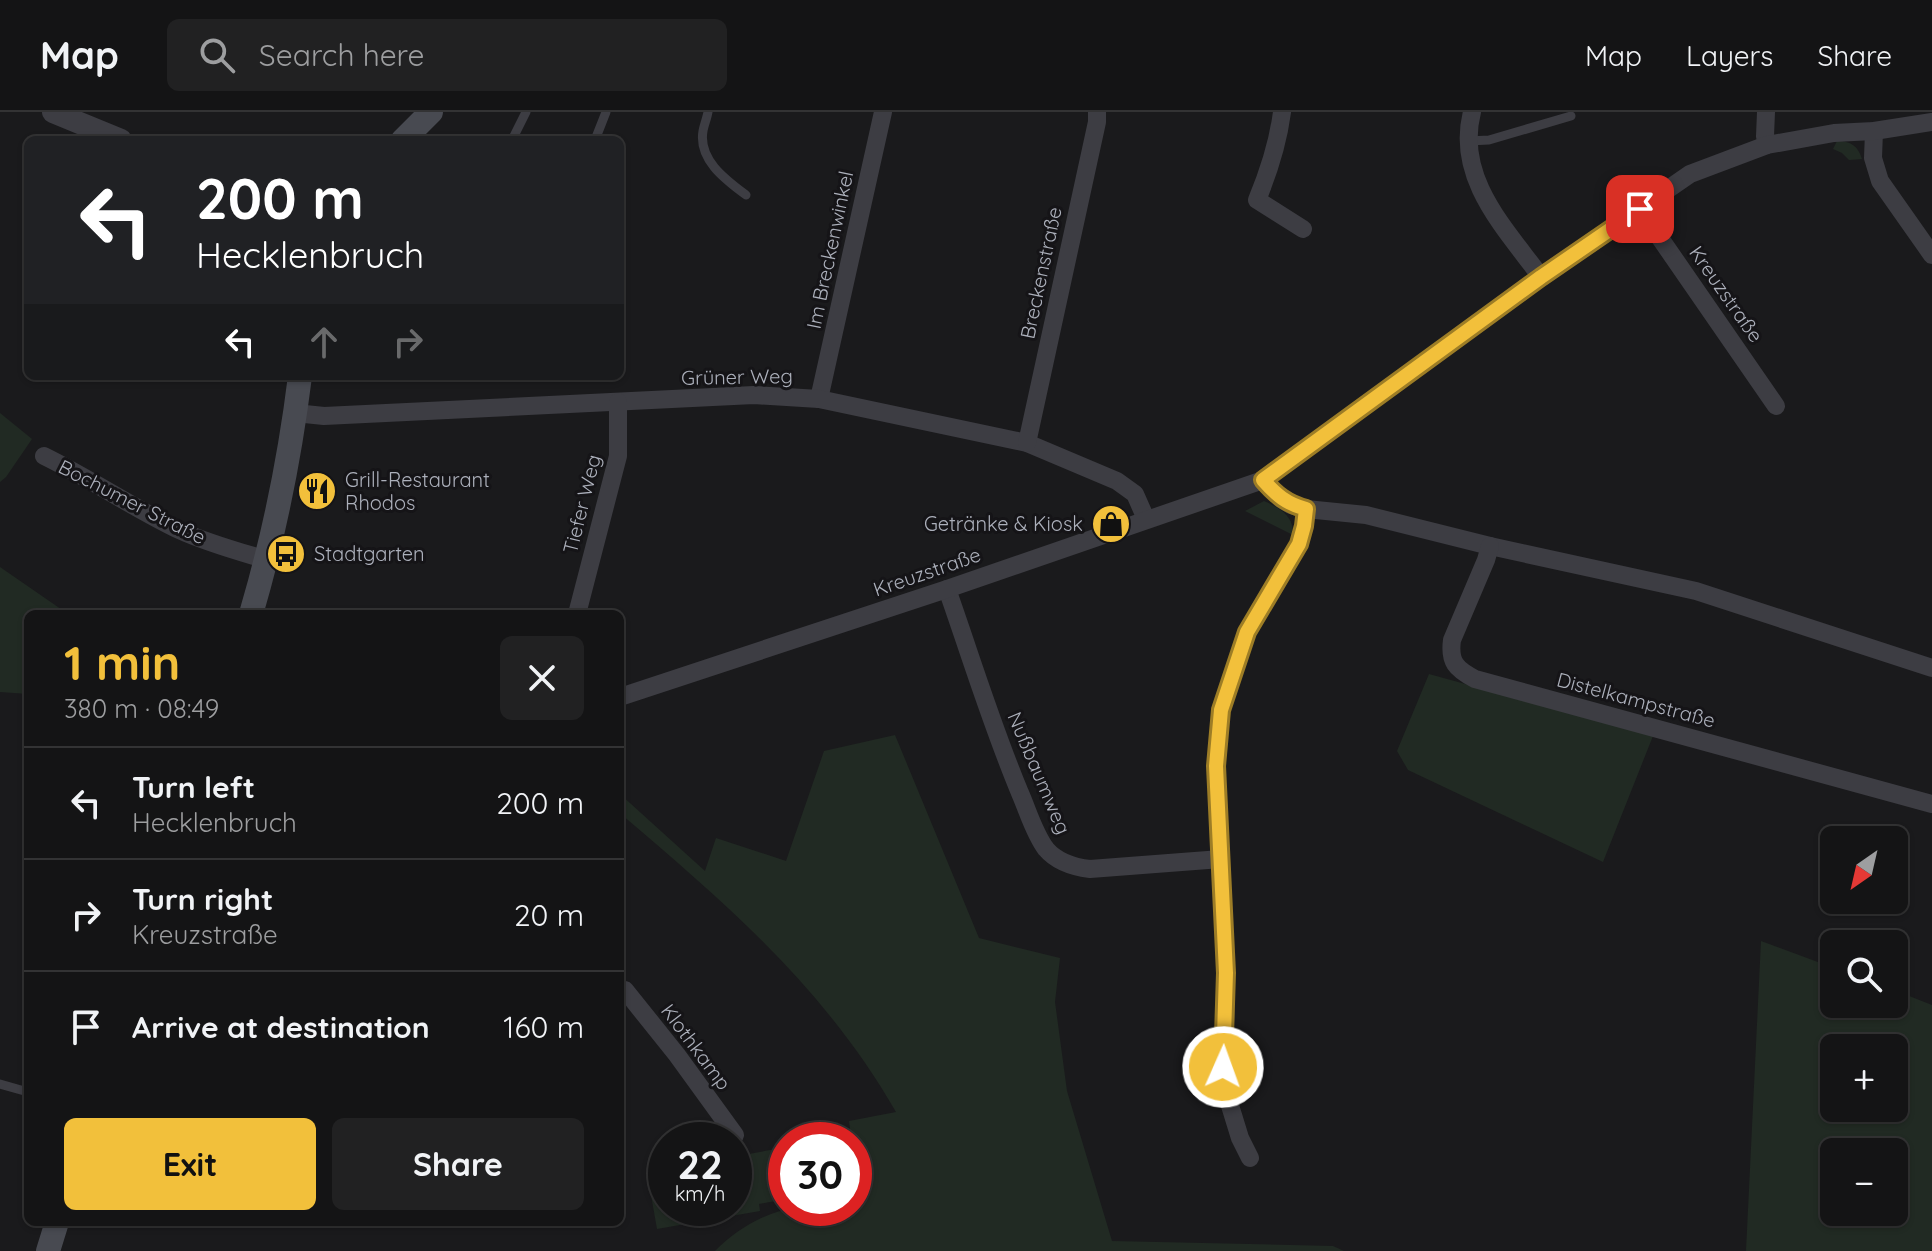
<!DOCTYPE html>
<html lang="en">
<head>
<meta charset="utf-8">
<style>
  :root { --surface:#141415; --page:#212122; --text:#f1f3f6; --muted:#9d9ea0; --line:#333334; --accent:#f2c03b }
  body { margin:0; font-family:Quicksand,sans-serif; background:var(--page); color:var(--text); height:100vh; display:flex; flex-direction:column; font-size:30px; white-space:nowrap }
  * { box-sizing:border-box; margin:0 }
  p { font-size:26px; color:var(--muted) }
  .icon { flex:none; width:44px; height:44px; fill:none; stroke:currentColor; stroke-width:2; stroke-linecap:round; stroke-linejoin:round }
  .map { position:relative; flex:1; overflow:hidden }
  .drawer { position:absolute; left:24px; top:498px; width:600px; height:616px; display:flex; flex-direction:column; background:var(--surface); border-radius:12px; box-shadow:0 2px 6px #0004,0 0 0 2px var(--line) }
  .drawer>* { flex:none }
  .hud { position:absolute; left:24px; top:24px; width:600px; height:244px; border-radius:12px; box-shadow:0 2px 6px #0004,0 0 0 2px var(--line); background:#202124; color:#fff; overflow:hidden }
  .needle { width:52px; rotate:214deg }
  .buttons { position:absolute; left:1820px; top:714px; display:grid; gap:16px }
  .buttons a { display:grid; place-items:center; width:88px; height:88px; border-radius:12px; background:var(--surface); box-shadow:0 2px 6px #0004,0 0 0 2px var(--line); font-size:40px }
  .speed { position:absolute; left:648px; top:1010px; display:flex; gap:16px; font-size:40px; font-weight:700; text-align:center }
  .speed>* { display:grid; place-content:center; width:104px; height:104px; border-radius:50%; background:var(--surface); box-shadow:0 2px 6px #0004,0 0 0 2px var(--line); line-height:1 }
  .speed small { font-size:20px; font-weight:400 }
  .speed .limit { border:12px solid #d22; background:#fff; color:#111 }
  .pin { position:absolute; display:grid; place-items:center; width:68px; height:68px; color:#fff; margin:-34px; border-radius:16px; box-shadow:0 4px 12px #0006 }
  .me { position:absolute; width:88px; margin:-44px; rotate:2deg; stroke-linejoin:round; filter:drop-shadow(0 0 6px #0008) }
  .turn { display:flex; align-items:center; gap:28px; height:168px; padding:0 40px; font-size:36px }
  .turn .icon { width:104px; height:104px; stroke-width:2.5 }
  .turn b { display:block; font-size:56px; line-height:68px }
  .lanes { display:flex; align-items:center; height:76px; padding:0 40px; background:#0003; justify-content:center; gap:40px; direction:ltr }
  .lanes .off { opacity:.35 }
  .round { display:grid; place-items:center; flex:none; width:84px; height:84px; border-radius:12px; background:var(--page) }
  .head { display:flex; align-items:center; justify-content:space-between; height:136px; padding:0 40px }
  h1 { font-size:48px; font-weight:800; line-height:60px; color:var(--accent) }
  .action { display:flex; gap:16px; margin-top:auto; padding:16px 40px }
  .action a { flex:1; height:92px; border-radius:12px; background:var(--accent); color:#111; font-size:32px; font-weight:800; line-height:92px; text-align:center }
  .action a+a { background:var(--page); color:var(--text) }
  ul { padding:0; list-style:none }
  li { display:flex; align-items:center; gap:24px; height:112px; padding:0 40px; border-top:2px solid var(--line) }
  li div { flex:1 }
  li b { display:block; font-size:30px }
  li em { font-style:normal }
  header { display:flex; align-items:center; gap:48px; box-sizing:border-box; height:112px; padding:0 40px; background:var(--surface); border-bottom:2px solid var(--line) }
  header strong { font-size:38px }
  nav { display:flex; gap:44px; margin-inline-start:auto; font-size:28px }
  .search { width:560px; height:72px; background:var(--page); display:flex; align-items:center; gap:20px; box-sizing:border-box; padding:0 28px; border-radius:12px; color:var(--muted); font-size:30px }
  .map>svg:first-child { display:block }
</style>
</head>
<body>
<header>
<strong>Map</strong>
<div class="search"><svg class="icon" aria-label="search" viewBox="0 0 24 24"><circle cx="10" cy="10" r="6"/><path d="M15 15l6 6"/></svg>Search here</div>
<nav><a>Map</a><a>Layers</a><a>Share</a></nav>
</header>
<div class="map">
<svg width="1932" height="1139" viewBox="0 0 1932 1139">
  <rect width="100%" height="100%" fill="#1a1a1c"/>
  <g fill="#212a23" fill-rule="evenodd">
    <path d="M1837 29C1851 29 1858 34 1862 47L1849 48 1842 41 1833 37Z"/>
    <path d="M0 301 32 327 6 365 0 370Z"/>
    <path d="M1264 389C1280 396 1294 404 1293 423L1245 399Z"/>
    <path d="M0 455 68 502H28V582L0 580Z"/>
    <path d="M1429 562 1653 624 1603 750 1408 658 1397 639Z"/>
    <path d="M895 623 979 826 1060 846 1055 890 1067 979 1112 1129 1333 1134 1344 1139H715C737 1117 766 1099 797 1096 816 1094 835 1096 854 1096V1085L863 1083 861 1074 854 1075V1028H827L851 1024 849 1009 896 1000C826 878 728 793 622 703L620 682 705 759 716 726 786 749 824 639Z"/>
    <path d="M1761 829 1834 856V892H1894V878L1932 893V1139H1746ZM1834 936H1894V996H1834ZM1894 1040V1100H1834V1040Z"/>
    <path d="M786 1035V1087L759 1092 760 1099 657 1117 648 1066 666 1062V1096H734V1050L750 1047 749 1042Z"/>
  </g>
  <g fill="none" stroke-linecap="round" stroke-linejoin="round">
    <g stroke="#3d3d43" stroke-width="9">
      <path d="M708 0C707 6 704 13 703 19 698 48 726 68 746 83"/>
      <path d="M512 28 526 0"/>
      <path d="M595 28 606 0"/>
      <path d="M1468 29 1489 28 1571 4"/>
      <path d="M0 972 28 980"/>
    </g>
    <g stroke="#3d3d43" stroke-width="18">
      <path d="M1282 0C1278 31 1269 59 1257 88L1303 117"/>
      <path d="M1472 0C1455 66 1505 116 1541 165"/>
      <path d="M1766 0 1765 24 1767 33"/>
      <path d="M1874 19 1873 46 1880 69 1932 143"/>
      <path d="M1640 97 1776 294"/>
      <path d="M819 287 883 0"/>
      <path d="M295 301 324 304 754 283 819 287 1027 331 1117 369 1135 382 1146 407"/>
      <path d="M1027 331 1097 10V0"/>
      <path d="M44 344C91 367 133 396 179 418 207 431 237 439 267 448"/>
      <path d="M1263 368 1281 387 1291 393 1306 397 1366 403 1490 434 1696 479 1932 556"/>
      <path d="M1490 434 1486 448 1452 528C1449 550 1456 557 1475 567L1932 692"/>
      <path d="M947 477C971 545 992 614 1020 681 1028 699 1034 721 1046 737 1057 750 1073 755 1090 757L1221 747"/>
      <path d="M577 502 618 344V290"/>
      <path d="M620 585 947 477 1263 368 1541 165 1690 62 1767 33 1834 21 1874 19 1932 10"/>
      <path d="M620 877 625 878 677 943 735 1023"/>
      <path d="M1250 1046 1240 1026 1224 974 1226 861 1216 654 1221 598 1247 520 1299 432 1304 414 1306 397"/>
    </g>
    <path stroke="#3d3d43" stroke-width="22" d="M53 0 121 28"/>
    <g stroke="#484a51" stroke-width="24">
      <path d="M403 28 431 0"/>
      <path d="M251 502C274 424 290 345 300 264"/>
      <path d="M48 1139 57 1110"/>
    </g>
  </g>
  <g fill="none" stroke-linecap="round" stroke-linejoin="round">
    <g stroke="#9d7d26" stroke-width="20">
      <path id="route" d="M1223 955 1226 861 1216 654 1221 598 1247 520 1299 432 1304 414 1306 397C1287 392 1276 383 1263 368L1541 165 1640 97"/>
    </g>
    <use href="#route" stroke="#f2c03b" stroke-width="14"/>
  </g>
  <defs>
    <g id="restaurant-disc" transform="scale(2)"><circle r="9.5" fill="#f2c03b" stroke="#151417"/><path d="M-5-6h1v4h1v-4h1v4h1v-4h1v5L-1.5 .5V6h-2V.5L-5-1ZM5-6V6H3V1.5H1.5Q1.5-4 5-6Z" fill="#111"/></g>
    <g id="shop-disc" transform="scale(2)"><circle r="9.5" fill="#f2c03b" stroke="#151417"/><path d="M-5-2.5h2.3a2.7 3.5 0 0 1 5.4 0H5L5.5 6h-11ZM-1.5-2.5h3a1.5 2.3 0 0 0-3 0Z" fill="#111"/></g>
    <g id="bus-disc" transform="scale(2)"><circle r="9.5" fill="#f2c03b" stroke="#151417"/><path d="M-5-6H5V4H4V6H2V4H-2V6H-4V4H-5ZM-3.5-4V0h7V-4ZM-3.5 1.2v1.5H-2V1.2ZM2 1.2v1.5H3.5V1.2Z" fill="#111"/></g>
  </defs>
  <g fill-rule="evenodd">
    <use href="#restaurant-disc" x="317" y="379"/>
    <use href="#shop-disc" x="1111" y="412"/>
    <use href="#bus-disc" x="286" y="442"/>
  </g>
  <g text-anchor="middle" stroke-width="6" stroke-linejoin="round" paint-order="stroke">
    <g font-size="20" fill="#acb0bb" stroke="#151417">
      <text transform="translate(830 138) rotate(-78)" y="7">Im Breckenwinkel</text>
      <text transform="translate(1041 161) rotate(-78)" y="7">Breckenstraße</text>
      <text transform="translate(1726 182) rotate(55)" y="7">Kreuzstraße</text>
      <text transform="translate(737 265) rotate(-1)" y="7">Grüner Weg</text>
      <text transform="translate(132 390) rotate(27)" y="7">Bochumer Straße</text>
      <text transform="translate(582 392) rotate(-76)" y="7">Tiefer Weg</text>
      <text transform="translate(927 460) rotate(-19)" y="7">Kreuzstraße</text>
      <text transform="translate(1636 588) rotate(15)" y="7">Distelkampstraße</text>
      <text transform="translate(1039 661) rotate(67)" y="7">Nußbaumweg</text>
      <text transform="translate(696 935) rotate(53)" y="7">Klothkamp</text>
    </g>
    <g font-size="20" fill="#acb0bb" stroke="#151417" text-anchor="start">
      <text x="345" y="375">Grill-Restaurant<tspan x="345" dy="23">Rhodos</tspan></text>
      <text x="1083" y="419" text-anchor="end">Getränke &amp; Kiosk</text>
      <text x="314" y="449">Stadtgarten</text>
    </g>
  </g>
</svg>
<div class="buttons">
<a><svg class="needle" viewBox="-14 -14 28 28"><path d="M0-13l5 13h-10z" fill="#e53935"/><path d="M0 13l5-13h-10z" fill="#9d9ea0"/></svg></a>
<a><svg class="icon" aria-label="search" viewBox="0 0 24 24"><circle cx="10" cy="10" r="6"/><path d="M15 15l6 6"/></svg></a>
<a>+</a>
<a>−</a>
</div>
<div class="speed"><div>22<small>km/h</small></div><div class="limit">30</div></div>
<div class="pin" style="left:1640px;top:97px;background:#d93025"><svg class="icon" aria-label="arrive" viewBox="0 0 24 24"><path d="M6 21V4h12l-3 4 3 4H6"/></svg></div>
<svg class="me" style="left:1223px;top:955px" viewBox="-20 -20 40 40"><circle r="17" fill="#f2c03b" stroke="#fff" stroke-width="3"/><path d="M0-11L8 9 0 5-8 9z" fill="#fff"/></svg>
<div class="hud">
<div class="turn"><svg class="icon" aria-label="left" viewBox="0 0 24 24"><path d="M17 20v-9H6M10 6l-5 5 5 5"/></svg><div><b>200 m</b>Hecklenbruch</div></div>
<div class="lanes"><svg class="icon" aria-label="left" viewBox="0 0 24 24"><path d="M17 20v-9H6M10 6l-5 5 5 5"/></svg><svg class="icon off" aria-label="ahead" viewBox="0 0 24 24"><path d="M12 20V5M6 11l6-6 6 6"/></svg><svg class="icon off" aria-label="right" viewBox="0 0 24 24"><path d="M7 20v-9h11M14 6l5 5-5 5"/></svg></div>
</div>
<section class="drawer">
<div class="head"><div><h1>1 min</h1><p>380 m · 08:49</p></div><a class="round"><svg class="icon" aria-label="close" viewBox="0 0 24 24"><path d="M6 6l12 12M18 6L6 18"/></svg></a></div>
<ul>
<li><svg class="icon" aria-label="left" viewBox="0 0 24 24"><path d="M17 20v-9H6M10 6l-5 5 5 5"/></svg><div><b>Turn left</b><p>Hecklenbruch</p></div><em>200 m</em></li>
<li><svg class="icon" aria-label="right" viewBox="0 0 24 24"><path d="M7 20v-9h11M14 6l5 5-5 5"/></svg><div><b>Turn right</b><p>Kreuzstraße</p></div><em>20 m</em></li>
<li><svg class="icon" aria-label="arrive" viewBox="0 0 24 24"><path d="M6 21V4h12l-3 4 3 4H6"/></svg><div><b>Arrive at destination</b></div><em>160 m</em></li>
</ul>
<div class="action"><a>Exit</a><a>Share</a></div>
</section>
</div>
</body>
</html>
